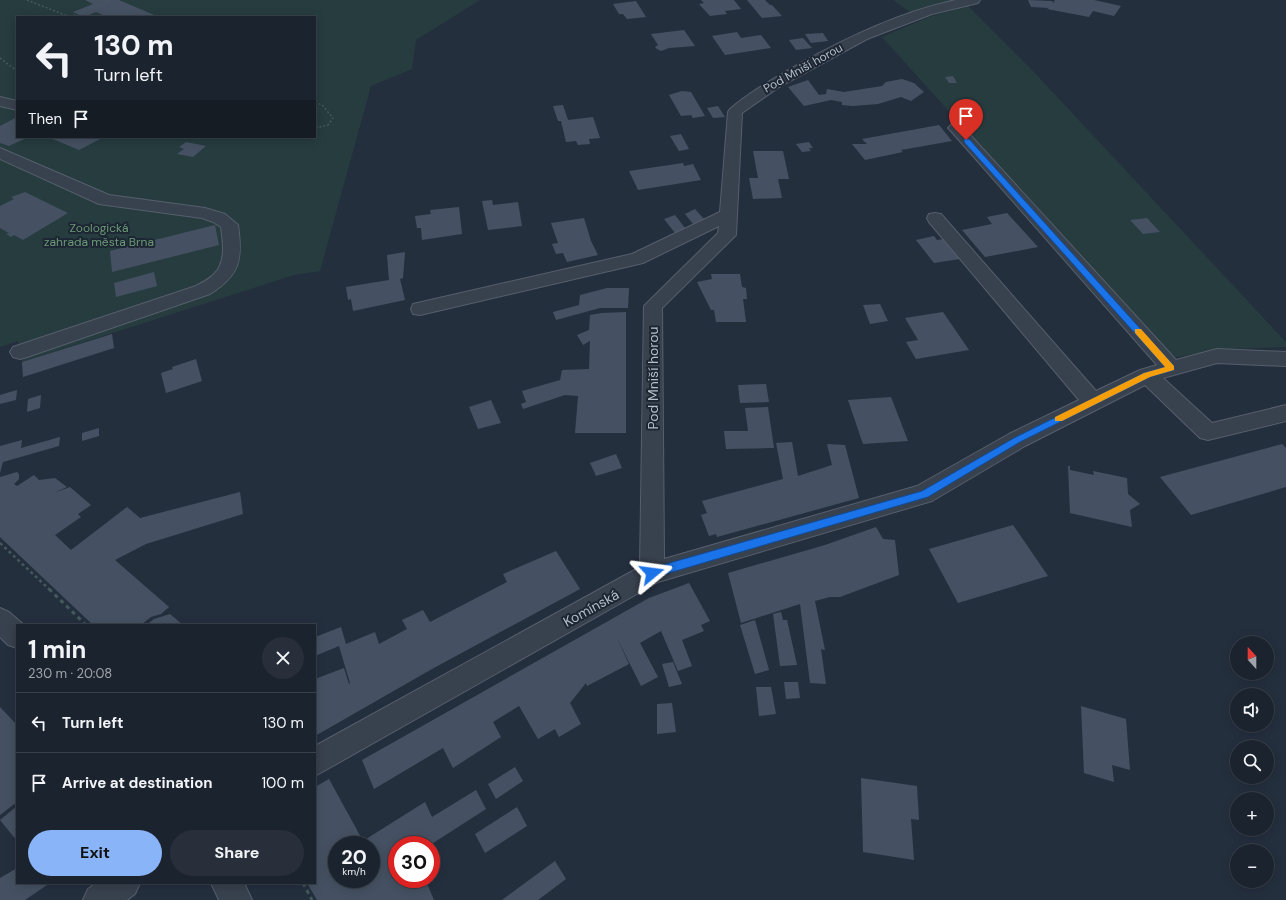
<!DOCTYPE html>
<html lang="en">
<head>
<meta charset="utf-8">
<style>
  :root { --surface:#1b232e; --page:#282f3a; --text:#f1f3f6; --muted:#a0a4aa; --line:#39404a; --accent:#8ab4f8 }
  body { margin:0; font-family:"DM Sans",sans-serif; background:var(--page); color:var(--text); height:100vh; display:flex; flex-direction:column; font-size:15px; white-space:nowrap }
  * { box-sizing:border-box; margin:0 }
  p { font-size:13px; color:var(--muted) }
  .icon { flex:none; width:22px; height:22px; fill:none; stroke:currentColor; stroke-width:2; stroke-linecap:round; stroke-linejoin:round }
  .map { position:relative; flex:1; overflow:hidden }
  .drawer { position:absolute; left:16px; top:624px; width:300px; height:260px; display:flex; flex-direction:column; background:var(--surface); border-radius:0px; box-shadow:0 2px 10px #0003,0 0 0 1px var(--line) }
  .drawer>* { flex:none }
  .guide { position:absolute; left:16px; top:16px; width:300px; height:122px; border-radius:0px; box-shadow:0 2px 10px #0003,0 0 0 1px var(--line); background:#1b232e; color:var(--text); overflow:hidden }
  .needle { width:26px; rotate:339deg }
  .controls { position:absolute; left:1230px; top:636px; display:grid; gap:8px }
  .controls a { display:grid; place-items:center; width:44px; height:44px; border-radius:50%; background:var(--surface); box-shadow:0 2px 10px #0003,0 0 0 1px var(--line); font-size:20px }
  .speed { position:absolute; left:328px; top:836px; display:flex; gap:8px; font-size:20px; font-weight:700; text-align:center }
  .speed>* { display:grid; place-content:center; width:52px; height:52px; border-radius:50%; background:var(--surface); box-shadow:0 2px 10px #0003,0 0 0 1px var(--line); line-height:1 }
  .speed small { font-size:10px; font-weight:400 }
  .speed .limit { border:6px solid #d22; background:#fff; color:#111 }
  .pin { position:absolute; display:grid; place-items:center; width:34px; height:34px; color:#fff; margin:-41px -17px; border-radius:50% 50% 50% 0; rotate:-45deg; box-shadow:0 0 4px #0007 }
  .pin .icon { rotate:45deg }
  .me { position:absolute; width:44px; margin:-22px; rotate:74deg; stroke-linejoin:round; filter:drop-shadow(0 0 3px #0008) }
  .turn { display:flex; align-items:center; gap:14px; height:84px; padding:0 12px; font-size:18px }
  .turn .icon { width:52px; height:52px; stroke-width:2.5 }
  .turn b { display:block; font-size:28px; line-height:34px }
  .then { display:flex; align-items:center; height:38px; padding:0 12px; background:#0003; gap:8px; font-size:15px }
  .round { display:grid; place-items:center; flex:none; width:42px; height:42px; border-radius:21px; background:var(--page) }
  .headline { display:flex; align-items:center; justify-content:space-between; height:68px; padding:0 12px }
  h1 { font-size:24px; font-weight:700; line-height:30px }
  .action { display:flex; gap:8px; margin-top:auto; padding:8px 12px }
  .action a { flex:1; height:46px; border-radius:24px; background:var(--accent); color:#111; font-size:16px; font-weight:700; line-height:46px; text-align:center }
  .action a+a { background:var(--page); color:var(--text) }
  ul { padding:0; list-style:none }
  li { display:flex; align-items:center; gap:12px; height:60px; padding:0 12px; border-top:1px solid var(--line) }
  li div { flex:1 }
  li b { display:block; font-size:15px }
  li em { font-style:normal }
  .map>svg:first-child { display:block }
</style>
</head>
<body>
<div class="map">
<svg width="1286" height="900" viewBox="0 0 1286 900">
  <rect width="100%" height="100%" fill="#242f3e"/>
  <g fill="#263c3f" fill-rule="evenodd">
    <path d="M0 0H480L416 40 412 69 371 86 320 271 294 275 22 362 18 341 0 347ZM17 17H315V137H17Z"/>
    <path d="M893 0H962L910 12Z"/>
    <path d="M968 6 1032 70 1286 342V347L1227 349 1171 358 882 37 929 17Z"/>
  </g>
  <g fill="#455162" fill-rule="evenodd">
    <path d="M85 0H119L159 17H107L96 12 84 17 73 12 93 4Z"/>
    <path d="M701 0H734L741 9 725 11 727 14 710 16 699 4 704 3Z"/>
    <path d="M747 0H765L770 5H772L782 16 762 18Z"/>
    <path d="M1028 0 1052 1 1053 3 1055 0H1094L1121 6 1114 16 1093 11 1089 17 1047 9 1049 8 1031 7Z"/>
    <path d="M636 1 646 17 627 19 623 14H619L613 4Z"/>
    <path d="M684 30 695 46 669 48 661 51 657 49 655 47 658 45 651 34Z"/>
    <path d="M737 32 741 38 761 35 771 48 725 55 712 36Z"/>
    <path d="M823 33 828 41 811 43 805 34Z"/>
    <path d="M803 38 812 48 796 50 789 40Z"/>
    <path d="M953 76 957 83H949L945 77Z"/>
    <path d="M902 79 914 83 924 92 911 101 901 97 878 104 853 106 842 105V102L831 100 804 106 788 87 808 80 819 95 826 94 827 89 844 92 882 86 886 82Z"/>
    <path d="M682 91 691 92 705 116 693 118 691 115 681 116 669 95Z"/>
    <path d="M563 105 568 120 593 117 600 138 589 139 590 144 578 145 576 141 566 142 561 121H558L553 106Z"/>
    <path d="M718 106 725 117 713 118 707 108Z"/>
    <path d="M17 117V137H29L9 146 0 143V126Z"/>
    <path d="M939 125 952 141 901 150 903 152 865 160 852 144H867L862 139Z"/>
    <path d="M681 134 689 149 679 151 670 136Z"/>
    <path d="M48 137H104L79 150Z"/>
    <path d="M186 142 206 146 193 157 177 154 184 149 179 147Z"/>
    <path d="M809 142 813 148H809L811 151 802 152 796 144Z"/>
    <path d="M753 151H783L789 179H778L782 198 753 199 749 178H758Z"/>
    <path d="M683 163 684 166 693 164 701 180 638 190 629 171Z"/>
    <path d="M25 192 68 213 23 240 14 235 11 237 6 234 9 233 0 228V206L14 199 11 197Z"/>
    <path d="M492 200 493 205 518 202 522 226 488 230 482 201Z"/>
    <path d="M459 207 462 234 422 240 421 228H417L415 216 431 214 430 210Z"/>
    <path d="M695 209 704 219 693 224 685 214Z"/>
    <path d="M1007 213 1038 247 985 257 962 230 992 224 987 217Z"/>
    <path d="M675 215 685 228 675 233 664 219Z"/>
    <path d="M584 218 591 241 598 255 567 262 563 253 556 254 552 244 558 243 551 223Z"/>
    <path d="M1147 218 1160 232 1143 234 1130 220Z"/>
    <path d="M215 225 219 245 112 272 110 251Z"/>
    <path d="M934 236 937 240 944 239 960 259 934 263 916 240Z"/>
    <path d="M405 252 403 278 400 279 405 300 353 311 351 299 348 300 346 287 389 280 387 255Z"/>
    <path d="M154 272 157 286 116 297 114 283Z"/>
    <path d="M711 274H740L742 287 746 288 747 299H743L746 322H716L714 310H711L697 282 712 279Z"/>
    <path d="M607 288H629L628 308H600L556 320 553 312 579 305 580 295Z"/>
    <path d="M880 304 888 321 870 324 863 305Z"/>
    <path d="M626 312V433H575L578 396 565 395 523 409 521 404 526 402 522 391 560 380 562 370 589 369 590 341 583 345 577 335 589 330 590 315 602 313Z"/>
    <path d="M943 312 969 350 916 359 906 342 918 340 905 318Z"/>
    <path d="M112 334 114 348 23 377 22 362Z"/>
    <path d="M196 359 202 381 166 393 161 373 173 369 172 367Z"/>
    <path d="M766 384 769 402 740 403 738 385Z"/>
    <path d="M17 390 16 400 0 404V395Z"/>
    <path d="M41 395 40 408 27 412 28 399Z"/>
    <path d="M891 397 908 441 863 444 848 400Z"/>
    <path d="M491 400 501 423 478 429 469 407Z"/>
    <path d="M768 407 774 448 726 449 724 431H748L745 408Z"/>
    <path d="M99 428V436L82 441V433Z"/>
    <path d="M60 437 59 446 3 462 0 473V446L22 440 21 448Z"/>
    <path d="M792 442 798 476 832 465 827 444 845 445 859 498 717 537 716 534 709 536 701 515 707 513 702 501 783 479 776 443Z"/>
    <path d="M1282 444 1286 448V487L1191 515 1160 477Z"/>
    <path d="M616 454 622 468 596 476 590 463Z"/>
    <path d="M1068 466H1070V470L1094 475 1093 471 1127 478 1128 494 1140 504 1130 510 1132 527 1070 513Z"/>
    <path d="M17 472 19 474V479L14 484 17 486 34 475 39 480 55 478 67 487 54 493 70 487 91 505 78 514 81 517 55 535 71 550 127 507 140 518 240 492 243 514 146 544 115 560 169 607 161 614 151 617 141 625H93L0 537V477Z"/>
    <path d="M1013 525 1048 576 958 603 929 549Z"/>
    <path d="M876 527 883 539 895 540 899 575 840 597H830L815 601 825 650 821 649 826 684 810 683 800 604 741 623 728 573 825 545Z"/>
    <path d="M556 551 580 589 432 669 315 736V679L344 668 349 684 350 683 339 646 315 656V637L341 627 346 644 375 632 379 644 407 629 402 620 423 610 430 622 507 582 503 574Z"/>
    <path d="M689 583 710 621 701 625 704 631 682 640 692 666 678 671 661 631 640 643 658 677 641 686 617 638 629 664 587 686 586 683 570 703 581 724 559 737 555 729 538 739 519 706 493 722 501 737 453 768 443 748 374 789 362 760 649 598Z"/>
    <path d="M781 612 783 620H787L797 665 780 666 773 614Z"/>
    <path d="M170 614 183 625H146L154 619Z"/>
    <path d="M755 620 769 670 755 674 740 625Z"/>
    <path d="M673 662 682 684 669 687 662 664Z"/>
    <path d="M784 682H798L800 698 786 699Z"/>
    <path d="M756 687H771L776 714 759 716Z"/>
    <path d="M672 703 676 732 657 734V704Z"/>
    <path d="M1081 706 1126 719 1130 770 1112 765 1114 782 1084 773Z"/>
    <path d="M0 707 17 725V802L0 815Z"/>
    <path d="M515 767 523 781 496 799 488 784Z"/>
    <path d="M861 778 917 786 919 820 911 819 914 860 863 852Z"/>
    <path d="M329 779 363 841 425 802 432 817 476 790 486 809 430 845H397V879H425L434 900H317L307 883H315V787ZM337 845H371V879H337Z"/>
    <path d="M17 806V841L0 820Z"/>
    <path d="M517 807 527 826 485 853 475 834Z"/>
    <path d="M555 861 566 879 538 900H502Z"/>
    <path d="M17 868V883H50L25 900H0V878Z"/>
  </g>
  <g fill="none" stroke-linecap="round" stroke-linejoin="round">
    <g stroke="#565f6c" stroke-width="2">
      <g id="minor">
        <path d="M956 0H980L978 3 932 14 867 39 779 87 742 113 736 235 662 308 664 559 917 486 1009 434 1079 400 929 222 927 218 929 214 935 213 941 214 1096 391 1140 370 1157 365 951 131 948 128 951 125H961L1176 360 1217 349 1286 352V366L1217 363 1163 378 1212 423 1286 405V421L1208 440 1200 438 1145 385 1025 446 932 501 658 582 315 776V746L640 567 644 306 718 233 719 226 643 263 420 315 413 314 411 309 413 304 632 254 720 212 728 112 730 109C751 91 775 78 799 64 848 37 900 12 956 0Z"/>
        <path d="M0 97 17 101V110L0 106Z"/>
        <path d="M0 148 109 195 205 208 225 214 238 225C243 260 240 275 210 294L27 357 20 359 13 357 10 352 13 347 196 286C203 282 210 279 215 273 226 262 223 241 221 227L213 222 202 218 99 204 0 159Z"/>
        <path d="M0 608 9 612 24 625H17V648L8 645 0 637Z"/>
        <path d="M96 883H140L135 894 127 900H83L88 889Z"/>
        <path d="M211 883H244L252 900H219Z"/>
      </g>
    </g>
    <g stroke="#44595c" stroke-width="1.5" stroke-dasharray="2 2" stroke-linecap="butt">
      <path d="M27 0 70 17"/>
      <path d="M87 0H101"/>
      <path d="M70 17 109 1 106 0"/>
      <path d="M0 58 17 71"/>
      <path d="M315 102 322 105 333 118 328 125 315 128"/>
    </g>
    <path stroke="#44595c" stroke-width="2.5" stroke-dasharray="3 3" stroke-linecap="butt" d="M0 543 50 590"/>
    <g stroke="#44595c" stroke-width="3" stroke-dasharray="4 4" stroke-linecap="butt">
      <path d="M49 589 86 625"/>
      <path d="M303 883 312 900"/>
    </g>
    <use href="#minor" fill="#38414e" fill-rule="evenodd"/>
  </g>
  <path fill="#1a73e8" stroke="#114b97" d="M964 139H969L1174 366V370L1150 377 1020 442 928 497 652 578 649 576 647 573 652 568 922 491 1014 438 1144 373 1165 367 964 142Z"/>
  <path fill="#f59e0b" d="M1135 329H1141L1174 366V370L1150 377 1062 421H1055V417L1144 373 1165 367 1135 333Z"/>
  <g text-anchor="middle" stroke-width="4" stroke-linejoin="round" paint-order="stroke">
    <g font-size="12" fill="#b4bcc9" stroke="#1d2633">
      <text transform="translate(803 68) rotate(-29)" y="4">Pod Mniší horou</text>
    </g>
    <g font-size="12" fill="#6b9a76" stroke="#1d2633">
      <text x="99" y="232">Zoologická<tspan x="99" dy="14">zahrada města Brna</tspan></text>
    </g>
    <g font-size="14" fill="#b4bcc9" stroke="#1d2633">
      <text transform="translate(653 378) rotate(-90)" y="5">Pod Mniší horou</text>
      <text transform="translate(591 608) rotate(-29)" y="5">Komínská</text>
    </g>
  </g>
</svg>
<div class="controls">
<a><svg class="needle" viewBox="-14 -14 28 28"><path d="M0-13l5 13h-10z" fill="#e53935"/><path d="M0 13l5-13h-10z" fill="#a0a4aa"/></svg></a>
<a><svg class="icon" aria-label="sound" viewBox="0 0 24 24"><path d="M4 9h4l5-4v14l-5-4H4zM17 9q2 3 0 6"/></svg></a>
<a><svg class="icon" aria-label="search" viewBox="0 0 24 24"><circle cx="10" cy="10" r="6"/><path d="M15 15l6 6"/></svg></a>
<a>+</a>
<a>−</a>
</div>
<div class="speed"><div>20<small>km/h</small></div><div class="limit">30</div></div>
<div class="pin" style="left:966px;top:140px;background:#d93025"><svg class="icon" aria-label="arrive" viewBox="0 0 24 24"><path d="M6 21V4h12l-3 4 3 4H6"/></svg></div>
<svg class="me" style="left:652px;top:573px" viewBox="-20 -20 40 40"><path d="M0-17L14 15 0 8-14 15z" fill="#1a73e8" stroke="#fff" stroke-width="4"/></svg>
<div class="guide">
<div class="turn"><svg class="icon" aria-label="left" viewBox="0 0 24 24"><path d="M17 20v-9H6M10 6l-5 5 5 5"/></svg><div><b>130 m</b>Turn left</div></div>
<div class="then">Then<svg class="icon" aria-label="arrive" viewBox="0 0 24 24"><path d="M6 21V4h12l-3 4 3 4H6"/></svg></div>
</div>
<section class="drawer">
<div class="headline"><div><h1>1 min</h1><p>230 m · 20:08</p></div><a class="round"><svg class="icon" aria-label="close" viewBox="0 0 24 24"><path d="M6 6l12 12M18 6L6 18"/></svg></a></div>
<ul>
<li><svg class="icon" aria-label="left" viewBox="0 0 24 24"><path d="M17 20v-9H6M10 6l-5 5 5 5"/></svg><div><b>Turn left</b></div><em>130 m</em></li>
<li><svg class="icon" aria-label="arrive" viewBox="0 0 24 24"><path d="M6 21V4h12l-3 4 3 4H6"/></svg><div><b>Arrive at destination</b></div><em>100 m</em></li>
</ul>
<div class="action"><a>Exit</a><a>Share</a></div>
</section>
</div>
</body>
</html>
